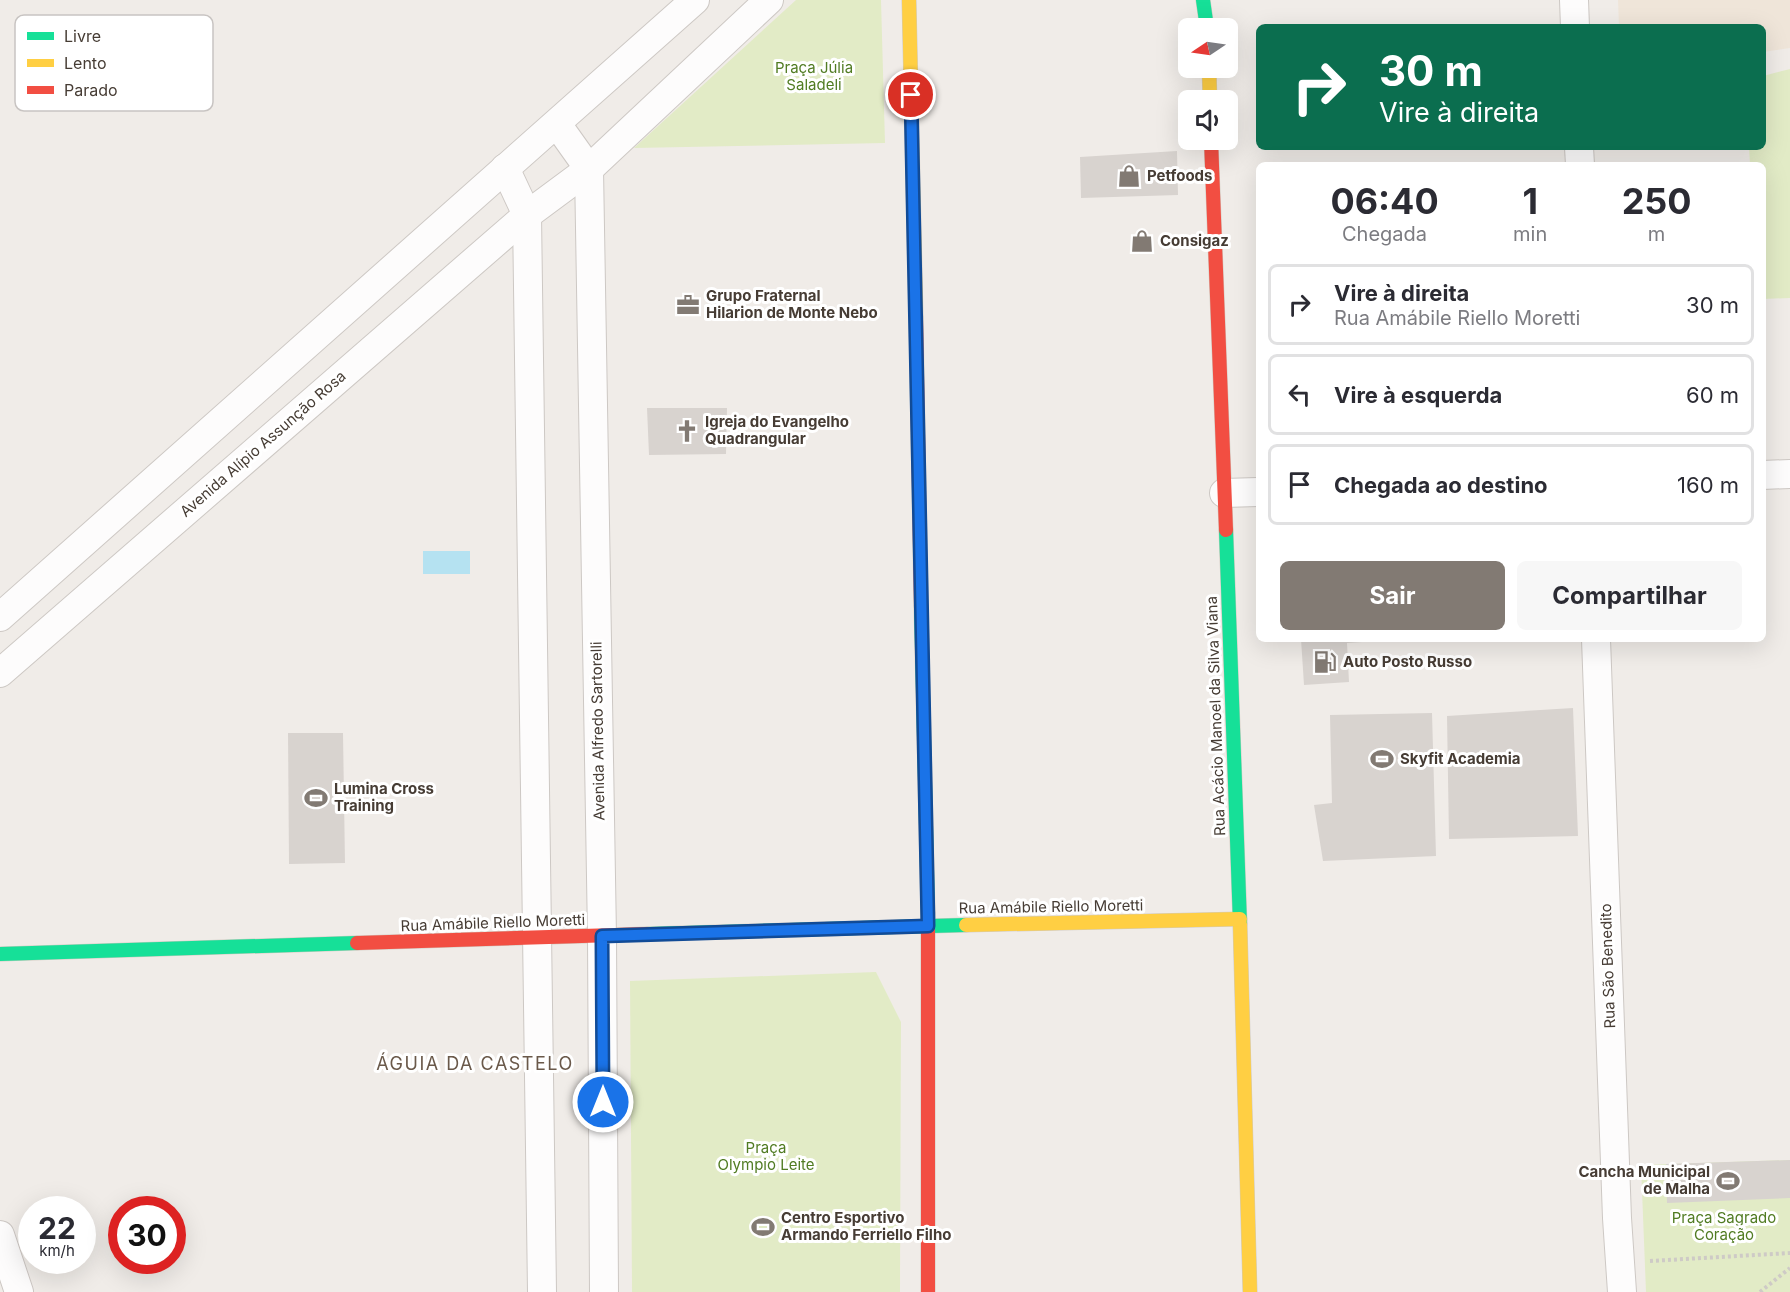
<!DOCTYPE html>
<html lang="pt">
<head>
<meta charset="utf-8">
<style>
  :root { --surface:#fff; --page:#f7f7f7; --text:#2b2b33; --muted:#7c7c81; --line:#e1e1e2; --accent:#827a73 }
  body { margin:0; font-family:Inter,sans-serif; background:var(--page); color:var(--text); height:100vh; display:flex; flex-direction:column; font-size:22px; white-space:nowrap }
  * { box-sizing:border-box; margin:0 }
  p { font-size:20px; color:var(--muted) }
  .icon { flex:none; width:33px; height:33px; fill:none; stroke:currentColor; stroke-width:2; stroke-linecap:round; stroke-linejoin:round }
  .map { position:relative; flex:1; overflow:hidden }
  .drawer { position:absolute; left:1256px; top:162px; width:510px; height:480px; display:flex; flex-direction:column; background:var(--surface); border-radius:9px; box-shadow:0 6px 24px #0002 }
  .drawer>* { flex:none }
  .guide { position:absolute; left:1256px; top:24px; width:510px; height:126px; border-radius:9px; box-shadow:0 6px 24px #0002; background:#0b6e4f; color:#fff; overflow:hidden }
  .needle { width:39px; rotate:257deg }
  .tools { position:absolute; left:1178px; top:18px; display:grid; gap:12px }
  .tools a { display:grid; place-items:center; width:60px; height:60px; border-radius:9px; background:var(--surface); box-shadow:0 6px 24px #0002; font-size:30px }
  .speed { position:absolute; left:18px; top:1196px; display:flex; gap:12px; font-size:30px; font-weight:700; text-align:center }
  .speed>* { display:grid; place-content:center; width:78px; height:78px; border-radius:50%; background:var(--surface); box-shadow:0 6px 24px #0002; line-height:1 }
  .speed small { font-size:15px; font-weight:400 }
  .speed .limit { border:9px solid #d22; background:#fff; color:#111 }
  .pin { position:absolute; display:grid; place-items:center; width:51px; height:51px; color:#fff; margin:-26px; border:3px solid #fff; border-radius:50%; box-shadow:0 2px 6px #0007 }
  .me { position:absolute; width:66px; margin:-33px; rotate:0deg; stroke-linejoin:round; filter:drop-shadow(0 0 4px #0008) }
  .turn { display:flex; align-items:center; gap:21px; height:126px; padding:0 24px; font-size:27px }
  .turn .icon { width:78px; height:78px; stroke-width:2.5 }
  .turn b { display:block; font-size:42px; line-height:51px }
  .eta { display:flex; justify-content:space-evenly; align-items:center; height:102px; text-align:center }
  .eta b { font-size:36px; font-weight:700; line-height:42px }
  .primary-button { display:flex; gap:12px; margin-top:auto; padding:12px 24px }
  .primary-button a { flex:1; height:69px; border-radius:9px; background:var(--accent); color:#fff; font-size:24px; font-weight:700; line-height:69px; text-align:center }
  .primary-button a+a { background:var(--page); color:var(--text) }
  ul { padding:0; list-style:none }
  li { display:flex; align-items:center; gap:18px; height:81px; margin:0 12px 9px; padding:0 12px; border:3px solid var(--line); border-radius:9px }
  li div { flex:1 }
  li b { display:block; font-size:22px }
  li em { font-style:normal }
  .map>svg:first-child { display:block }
</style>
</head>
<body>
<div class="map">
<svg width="1790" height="1292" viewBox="0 0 1790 1292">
  <rect width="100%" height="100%" fill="#f0ece8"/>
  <path fill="#efe5d9" d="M1618 0H1790V48L1763 52 1762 27H1619Z"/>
  <g fill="#e2ebc6">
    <path d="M796 0H881L885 143 634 148Z"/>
    <path d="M1790 69V298L1763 299 1762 165H1750L1749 147H1762L1763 76Z"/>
    <path d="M876 972 901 1022 900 1292H632L630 981Z"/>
    <path d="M1790 1160V1292H1646L1641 1165Z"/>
  </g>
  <rect fill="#b5e2f1" x="423" y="551" width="47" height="23"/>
  <g fill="#d8d3cf">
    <path d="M1177 151 1178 195 1081 198 1080 157Z"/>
    <path d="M647 408H727L726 454 649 455Z"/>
    <path d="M1301 639H1377V641L1347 643 1349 682 1304 685Z"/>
    <path d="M1573 708 1578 836 1449 839 1447 716Z"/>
    <path d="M1432 713 1436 856 1323 861 1314 805 1332 803 1330 715Z"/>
    <path d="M288 733H343L345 863 289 864Z"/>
    <path d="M1790 1160V1198L1667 1203 1666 1164Z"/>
  </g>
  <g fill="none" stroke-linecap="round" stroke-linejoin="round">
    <g stroke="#cdc8c4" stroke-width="30">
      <g id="street">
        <path d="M1574 0 1575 27"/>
        <path d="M557 124 589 169 602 936 604 1292"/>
        <path d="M1579 147 1580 165"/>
        <path d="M505 168 527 215 542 1292"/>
        <path d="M1762 475 1790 474"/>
        <path d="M1224 493 1258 492"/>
        <path d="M0 617 695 0"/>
        <path d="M1596 639 1617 1218 1622 1292"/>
        <path d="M0 673 527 215 589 169 769 0"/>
        <path d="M0 1235 19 1292"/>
      </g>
    </g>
    <g stroke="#d1cac0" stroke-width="15">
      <g id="fast">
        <path d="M1203 0 1207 28"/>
        <path d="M1226 530 1240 924"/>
        <path d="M921 606 928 913"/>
        <path d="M647 934 966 925"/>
        <path d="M0 954 357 943"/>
      </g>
    </g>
    <g stroke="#d1cac0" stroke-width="15">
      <g id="slow">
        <path d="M909 0 916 317"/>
        <path d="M1209 68 1210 100"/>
        <path d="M1240 924 1250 1292"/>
        <path d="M966 925 1240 919"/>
      </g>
    </g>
    <g stroke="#d1cac0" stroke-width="15">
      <g id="jam">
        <path d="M1211 140 1226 530"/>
        <path d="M916 317 921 606"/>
        <path d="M928 913V1292"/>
        <path d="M357 943 647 934"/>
      </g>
    </g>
    <g stroke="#cecac6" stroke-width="4" stroke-dasharray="3 3" stroke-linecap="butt">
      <path d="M1650 1261 1790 1253"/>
      <path d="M1760 1292 1790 1268"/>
    </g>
    <use href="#street" stroke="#fdfcfc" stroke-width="28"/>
    <use href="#fast" stroke="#16e098" stroke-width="14"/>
    <use href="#slow" stroke="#ffcf43" stroke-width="14"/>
    <use href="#jam" stroke="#f24e42" stroke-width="14"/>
  </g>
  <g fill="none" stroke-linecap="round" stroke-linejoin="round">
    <g stroke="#114b97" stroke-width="15">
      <path id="route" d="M603 1102 602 936 928 926 911 95"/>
    </g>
    <use href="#route" stroke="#1a73e8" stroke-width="10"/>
  </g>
  <defs>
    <g id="shop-bare" transform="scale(1.8)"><path d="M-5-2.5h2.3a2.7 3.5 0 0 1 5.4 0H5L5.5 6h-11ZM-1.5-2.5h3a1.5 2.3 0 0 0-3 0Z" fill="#827a73" stroke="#fff" stroke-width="2.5" paint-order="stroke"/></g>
    <g id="office-bare" transform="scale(1.8)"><path d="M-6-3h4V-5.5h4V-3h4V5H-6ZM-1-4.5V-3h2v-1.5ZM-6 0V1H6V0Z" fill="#827a73" stroke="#fff" stroke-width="2.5" paint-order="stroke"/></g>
    <g id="church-bare" transform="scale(1.8)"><path d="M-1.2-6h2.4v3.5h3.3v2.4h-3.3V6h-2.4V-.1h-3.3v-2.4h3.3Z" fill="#827a73" stroke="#fff" stroke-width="2.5" paint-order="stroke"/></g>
    <g id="fuel-bare" transform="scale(1.8)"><path d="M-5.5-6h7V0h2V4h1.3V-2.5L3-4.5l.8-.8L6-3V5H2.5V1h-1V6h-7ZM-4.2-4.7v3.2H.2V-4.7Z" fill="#827a73" stroke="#fff" stroke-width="2.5" paint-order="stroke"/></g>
    <g id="stadium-bare" transform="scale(1.8)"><path d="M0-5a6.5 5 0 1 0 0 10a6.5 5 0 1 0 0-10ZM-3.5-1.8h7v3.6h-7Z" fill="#827a73" stroke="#fff" stroke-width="2.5" paint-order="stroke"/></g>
  </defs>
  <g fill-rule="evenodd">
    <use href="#shop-bare" x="1129" y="176"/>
    <use href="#shop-bare" x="1142" y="241"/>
    <use href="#office-bare" x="688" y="305"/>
    <use href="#church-bare" x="687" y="431"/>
    <use href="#fuel-bare" x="1325" y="662"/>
    <use href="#stadium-bare" x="1382" y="759"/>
    <use href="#stadium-bare" x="316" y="798"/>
    <use href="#stadium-bare" x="1728" y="1181"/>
    <use href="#stadium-bare" x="763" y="1227"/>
  </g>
  <g text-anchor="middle" stroke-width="6" stroke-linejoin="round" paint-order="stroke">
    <g font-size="15" fill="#517c23" stroke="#fff">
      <text x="814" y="73">Praça Júlia<tspan x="814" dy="17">Saladeli</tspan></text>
      <text x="766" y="1153">Praça<tspan x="766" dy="17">Olympio Leite</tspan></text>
      <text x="1724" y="1223">Praça Sagrado<tspan x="1724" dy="17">Coração</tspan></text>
    </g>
    <g font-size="15" font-weight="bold" fill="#463c34" stroke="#fff" text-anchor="start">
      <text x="1147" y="181">Petfoods</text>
      <text x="1160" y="246">Consigaz</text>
      <text x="706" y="301">Grupo Fraternal<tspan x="706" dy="17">Hilarion de Monte Nebo</tspan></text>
      <text x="705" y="427">Igreja do Evangelho<tspan x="705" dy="17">Quadrangular</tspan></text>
      <text x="1343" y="667">Auto Posto Russo</text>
      <text x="1400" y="764">Skyfit Academia</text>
      <text x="334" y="794">Lumina Cross<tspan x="334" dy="17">Training</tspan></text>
      <text x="1710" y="1177" text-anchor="end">Cancha Municipal<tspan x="1710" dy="17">de Malha</tspan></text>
      <text x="781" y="1223">Centro Esportivo<tspan x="781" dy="17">Armando Ferriello Filho</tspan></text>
    </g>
    <g font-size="15" fill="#463c34" stroke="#fff">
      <text transform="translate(263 444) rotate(-41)" y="5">Avenida Alípio Assunção Rosa</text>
      <text transform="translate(1216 716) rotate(-92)" y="5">Rua Acácio Manoel da Silva Viana</text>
      <text transform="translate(598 731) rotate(-91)" y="5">Avenida Alfredo Sartorelli</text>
      <text transform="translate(1051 907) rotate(-1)" y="5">Rua Amábile Riello Moretti</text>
      <text transform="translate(493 923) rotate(-2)" y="5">Rua Amábile Riello Moretti</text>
      <text transform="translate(1608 966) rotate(-92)" y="5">Rua São Benedito</text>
    </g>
    <g font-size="18" letter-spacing="1.5" fill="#6a594a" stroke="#fff">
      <text x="475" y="1070">ÁGUIA DA CASTELO</text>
    </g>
  </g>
  <rect x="15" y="15" width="198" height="96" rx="9" fill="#fff" stroke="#c8c4c2" stroke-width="1.5"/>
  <rect x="27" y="32" width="27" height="8" fill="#16e098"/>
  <rect x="27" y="59" width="27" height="8" fill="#ffcf43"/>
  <rect x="27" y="86" width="27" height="8" fill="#f24e42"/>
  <g font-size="16" fill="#463c34">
    <text x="64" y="42">Livre</text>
    <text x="64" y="69">Lento</text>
    <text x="64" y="96">Parado</text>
  </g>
</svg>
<div class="tools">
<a><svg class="needle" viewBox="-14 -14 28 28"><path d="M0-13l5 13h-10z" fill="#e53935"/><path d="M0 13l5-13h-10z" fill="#7c7c81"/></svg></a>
<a><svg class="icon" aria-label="sound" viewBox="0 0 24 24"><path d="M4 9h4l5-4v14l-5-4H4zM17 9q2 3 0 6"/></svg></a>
</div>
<div class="speed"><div>22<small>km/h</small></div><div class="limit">30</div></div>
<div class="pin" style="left:911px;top:95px;background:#d93025"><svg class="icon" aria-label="arrive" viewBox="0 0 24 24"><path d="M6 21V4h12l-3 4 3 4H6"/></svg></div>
<svg class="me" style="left:603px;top:1102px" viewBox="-20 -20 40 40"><circle r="17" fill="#1a73e8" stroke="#fff" stroke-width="3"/><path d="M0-11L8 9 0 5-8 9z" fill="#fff"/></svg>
<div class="guide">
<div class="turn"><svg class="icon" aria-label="right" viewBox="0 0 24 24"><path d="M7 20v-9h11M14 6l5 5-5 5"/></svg><div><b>30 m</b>Vire à direita</div></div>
</div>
<section class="drawer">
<div class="eta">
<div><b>06:40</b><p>Chegada</p></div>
<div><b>1</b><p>min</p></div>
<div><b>250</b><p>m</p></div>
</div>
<ul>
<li><svg class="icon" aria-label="right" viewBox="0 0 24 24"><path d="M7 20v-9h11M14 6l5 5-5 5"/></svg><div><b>Vire à direita</b><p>Rua Amábile Riello Moretti</p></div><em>30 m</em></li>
<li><svg class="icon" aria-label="left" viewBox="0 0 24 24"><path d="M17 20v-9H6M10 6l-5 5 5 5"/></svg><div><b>Vire à esquerda</b></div><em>60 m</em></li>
<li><svg class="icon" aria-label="arrive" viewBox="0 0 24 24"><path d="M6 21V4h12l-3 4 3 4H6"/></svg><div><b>Chegada ao destino</b></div><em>160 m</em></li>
</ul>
<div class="primary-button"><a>Sair</a><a>Compartilhar</a></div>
</section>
</div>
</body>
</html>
